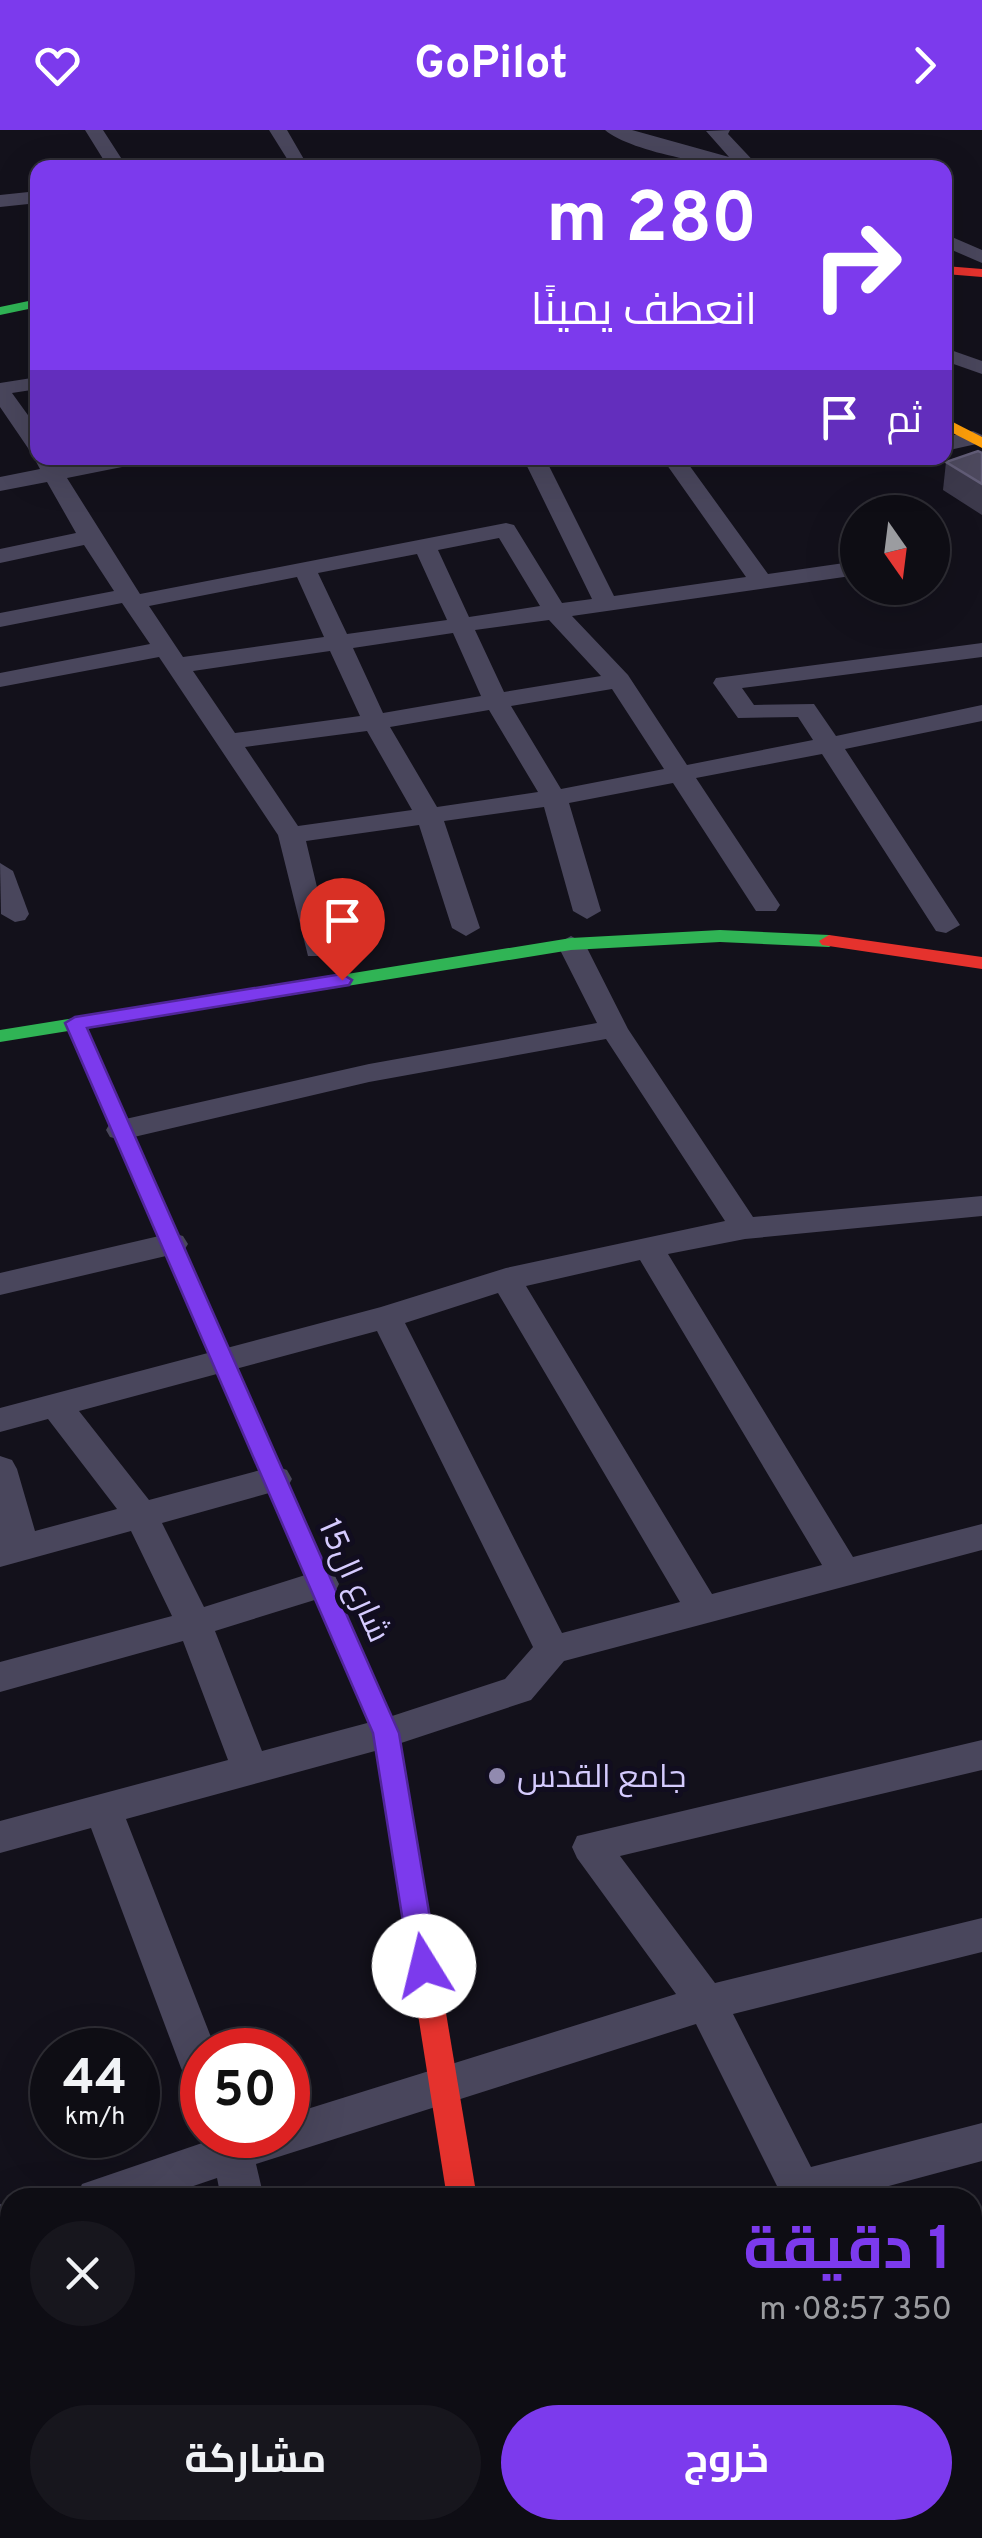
<!DOCTYPE html>
<html lang="ar">
<head>
<meta charset="utf-8">
<style>
  :root { --surface:#0e0d14; --page:#17161d; --text:#f1f3f6; --muted:#9b9ca0; --line:#2e2d34; --accent:#7c3aed }
  body { margin:0; font-family:Overpass,Cairo,sans-serif; background:var(--page); color:var(--text); direction:rtl; height:100vh; display:flex; flex-direction:column; font-size:38px; white-space:nowrap }
  * { box-sizing:border-box; margin:0 }
  p { font-size:32px; color:var(--muted) }
  .icon { flex:none; width:55px; height:55px; fill:none; stroke:currentColor; stroke-width:2; stroke-linecap:round; stroke-linejoin:round }
  .map { position:relative; flex:1; overflow:hidden; direction:ltr }
  .details { position:absolute; left:0px; top:2058px; width:982px; height:352px; display:flex; flex-direction:column; background:var(--surface); border-radius:30px 30px 0 0; box-shadow:0 10px 40px #0002,0 0 0 2px var(--line); direction:rtl }
  .details>* { flex:none }
  .top-card { position:absolute; left:30px; top:30px; width:922px; height:305px; border-radius:20px; box-shadow:0 10px 40px #0002,0 0 0 2px var(--line); direction:rtl; background:#7c3aed; color:#fff; overflow:hidden }
  .needle { width:65px; rotate:166deg }
  .fabs { position:absolute; left:840px; top:365px; display:grid; gap:20px }
  .fabs a { display:grid; place-items:center; width:110px; height:110px; border-radius:50%; background:var(--surface); box-shadow:0 10px 40px #0002,0 0 0 2px var(--line); font-size:50px }
  .speed { position:absolute; left:30px; top:1898px; display:flex; gap:20px; font-size:50px; font-weight:700; text-align:center }
  .speed>* { display:grid; place-content:center; width:130px; height:130px; border-radius:50%; background:var(--surface); box-shadow:0 10px 40px #0002,0 0 0 2px var(--line); line-height:1 }
  .speed small { font-size:25px; font-weight:400 }
  .speed .limit { border:15px solid #d22; background:#fff; color:#111 }
  .pin { position:absolute; display:grid; place-items:center; width:85px; height:85px; color:#fff; margin:-102px -42px; border-radius:50% 50% 50% 0; rotate:-45deg; box-shadow:0 0 10px #0007 }
  .pin .icon { rotate:45deg }
  .me { position:absolute; width:110px; margin:-55px; rotate:351deg; stroke-linejoin:round; filter:drop-shadow(0 0 8px #0008) }
  .turn { display:flex; align-items:center; gap:35px; height:210px; padding:0 30px; font-size:45px }
  .turn .icon { width:130px; height:130px; stroke-width:2.5 }
  .turn b { display:block; font-size:70px; line-height:85px }
  .then { display:flex; align-items:center; height:95px; padding:0 30px; background:#0003; gap:20px; font-size:38px }
  .round { display:grid; place-items:center; flex:none; width:105px; height:105px; border-radius:52px; background:var(--page) }
  .summary { display:flex; align-items:center; justify-content:space-between; height:170px; padding:0 30px }
  h1 { font-size:60px; font-weight:700; line-height:75px; color:var(--accent) }
  .cta { display:flex; gap:20px; margin-top:auto; padding:20px 30px }
  .cta a { flex:1; height:115px; border-radius:60px; background:var(--accent); color:#fff; font-size:40px; font-weight:700; line-height:115px; text-align:center }
  .cta a+a { background:var(--page); color:var(--text) }
  header { display:flex; justify-content:space-between; align-items:center; height:130px; padding:0 30px; background:var(--accent); color:#fff; font-size:45px; font-weight:700 }
  .map>svg:first-child { display:block }
</style>
</head>
<body>
<header><svg class="icon" aria-label="forward" viewBox="0 0 24 24"><path d="M9 5l7 7-7 7"/></svg>GoPilot<svg class="icon" aria-label="heart" viewBox="0 0 24 24"><path d="M12 20l-8-8c-3-5 5-10 8-4 3-6 11-1 8 4z"/></svg></header>
<div class="map">
<svg width="982" height="2408" viewBox="0 0 982 2408">
  <rect width="100%" height="100%" fill="#13111b"/>
  <g fill="none" stroke-linecap="round" stroke-linejoin="round">
    <g fill="#49465c" fill-rule="evenodd">
      <path d="M85 0H103L123 31 121 35 91 38 103 29Z"/>
      <path d="M269 0H287L309 38H275L289 32Z"/>
      <path d="M605 0H632L729 27 706 1 730 0 728 4 760 38C724 38 632 23 605 0Z"/>
      <path d="M38 61V73L0 77V65Z"/>
      <path d="M945 104 982 120V133L945 117Z"/>
      <path d="M945 218 982 231V244L945 231Z"/>
      <path d="M38 247V259L12 263 38 299V322L30 321 0 277V253Z"/>
      <path d="M973 301 982 305 981 313 945 321V307Z"/>
      <path d="M38 323V328H56L60 336 102 328H145L142 333 67 348 140 464 506 393 514 395 562 473 592 469 523 328H545L614 466 746 447 662 328H684L768 444 858 431V445L572 486 628 545 687 635 813 610 798 587 738 588 713 553 716 548 982 513V527L742 558 754 575 814 574 836 606 982 575V591L845 619 960 795 946 803 936 801 822 624 696 648 780 775 776 781H756L673 653 569 673 601 781 587 789 573 781 544 677 444 691 480 798 466 806 452 798 419 695 306 711 332 820 328 826H308L278 705 159 527 0 557V543L150 514 122 473 0 497V483L114 461 84 415 0 433V419L76 403 47 352 0 361V347L40 339 34 328ZM499 408 540 476 469 487 438 420ZM417 424 447 490 347 504 318 443ZM297 447 324 507 183 527 149 476ZM549 490 601 546 504 562 475 500ZM453 503 481 566 383 583 353 518ZM330 521 360 586 235 603 193 541ZM612 559 664 639 561 659 511 576ZM489 580 538 662 437 677 390 597ZM367 601 412 680 298 696 245 617Z"/>
      <path d="M864 328H896L885 335 867 333Z"/>
      <path d="M0 733 13 741 29 784 25 790 15 792 1 784Z"/>
      <path d="M571 806 585 814 628 899 753 1087 982 1066V1086L745 1109 668 1124 853 1427 982 1394V1420L564 1531 531 1570 386 1618 126 1689 216 1920H202V1956L187 1951 181 1938 91 1698 0 1723V1691L228 1630 183 1511 0 1562V1532L172 1486 131 1401 0 1437V1326L12 1330 17 1339 35 1401 117 1379 48 1289 0 1302V1278L381 1177 506 1138 725 1091 606 909 369 952 121 1010 110 1007 106 1000 110 993 121 990 369 934 597 893 557 814ZM640 1130 822 1435 712 1464 526 1156ZM498 1163 680 1472 562 1503 405 1193ZM377 1201 533 1517 505 1549 386 1588 262 1621 215 1501 334 1464 339 1454 334 1444 321 1440 204 1477 162 1393 287 1358 292 1349 287 1340 275 1336 149 1370 79 1281Z"/>
      <path d="M172 1103 183 1106 188 1114 183 1122 0 1165V1143Z"/>
      <path d="M982 1610V1640L620 1726 715 1853 982 1788V1822L733 1884 811 2037 982 1993V2031L844 2068H783L696 1894 256 2034 264 2068H221L217 2048 158 2068H76L82 2054 208 2011 207 2005H288V1985L676 1864 577 1728 572 1717 577 1706Z"/>
      <path d="M0 2074 10 2078V2149L0 2145Z"/>
      <path d="M982 2179V2221L972 2224V2181Z"/>
      <path d="M972 2391 979 2408H933L930 2400H972Z"/>
      <path d="M66 2400H112L114 2408H68Z"/>
      <path d="M302 2400H348L350 2408H304Z"/>
    </g>
    <g fill="#30b455" fill-rule="evenodd">
      <path d="M38 169V177L0 185V177Z"/>
      <path d="M720 800 829 805 839 811 829 817 720 812 571 820 0 912V900L571 808Z"/>
      <path d="M499 2400H531L533 2408H501Z"/>
    </g>
    <g fill="#ff9f0a" fill-rule="evenodd">
      <path d="M945 288 982 307V318L945 299Z"/>
      <path d="M75 887 85 893 399 1603 406 1644 402 1652 393 1655 384 1652 373 1603 65 893Z"/>
    </g>
    <g fill="#e5322d" fill-rule="evenodd">
      <path d="M945 136 982 139V147L945 144Z"/>
      <path d="M829 805 982 827V839L822 815 819 811Z"/>
      <path d="M393 1633 402 1636 406 1644 477 2068H447L380 1644 384 1636Z"/>
    </g>
  </g>
  <path fill="#3c394b" d="M982 323V385L943 360 946 332Z"/>
  <path fill="#4d495e" stroke="#625d77" stroke-width="2.5" d="M978 321 982 323V354L946 332Z"/>
  <path fill="#7c3aed" stroke="#51269a" stroke-width="2.5" d="M342 844 352 850 349 855 87 898 399 1603 438 1836 434 1845 424 1849 414 1845 410 1836 373 1603 65 893 75 887Z"/>
  <circle fill="#918aaf" stroke="#110d1f" stroke-width="4" cx="497" cy="1646" r="10"/>
  <g text-anchor="middle" stroke-width="10" stroke-linejoin="round" paint-order="stroke">
    <g font-size="32" fill="#d5cbfe" stroke="#110d1f">
      <text transform="translate(355 1450) rotate(66)" y="11">شارع ال15</text>
    </g>
    <g font-size="32" fill="#d5cbfe" stroke="#110d1f" text-anchor="start">
      <text x="517" y="1657">جامع القدس</text>
    </g>
  </g>
</svg>
<div class="fabs">
<a><svg class="needle" viewBox="-14 -14 28 28"><path d="M0-13l5 13h-10z" fill="#e53935"/><path d="M0 13l5-13h-10z" fill="#9b9ca0"/></svg></a>
</div>
<div class="speed"><div>44<small>km/h</small></div><div class="limit">50</div></div>
<div class="pin" style="left:342px;top:850px;background:#d93025"><svg class="icon" aria-label="arrive" viewBox="0 0 24 24"><path d="M6 21V4h12l-3 4 3 4H6"/></svg></div>
<svg class="me" style="left:424px;top:1836px" viewBox="-20 -20 40 40"><circle r="19" fill="#fff"/><path d="M0-13L10 11 0 6-10 11z" fill="#7c3aed"/></svg>
<div class="top-card">
<div class="turn"><svg class="icon" aria-label="right" viewBox="0 0 24 24"><path d="M7 20v-9h11M14 6l5 5-5 5"/></svg><div><b>280 m</b>انعطف يمينًا</div></div>
<div class="then">ثم<svg class="icon" aria-label="arrive" viewBox="0 0 24 24"><path d="M6 21V4h12l-3 4 3 4H6"/></svg></div>
</div>
<section class="details">
<div class="summary"><div><h1>1 دقيقة</h1><p>350 m · 08:57</p></div><a class="round"><svg class="icon" aria-label="close" viewBox="0 0 24 24"><path d="M6 6l12 12M18 6L6 18"/></svg></a></div>
<div class="cta"><a>خروج</a><a>مشاركة</a></div>
</section>
</div>
</body>
</html>
